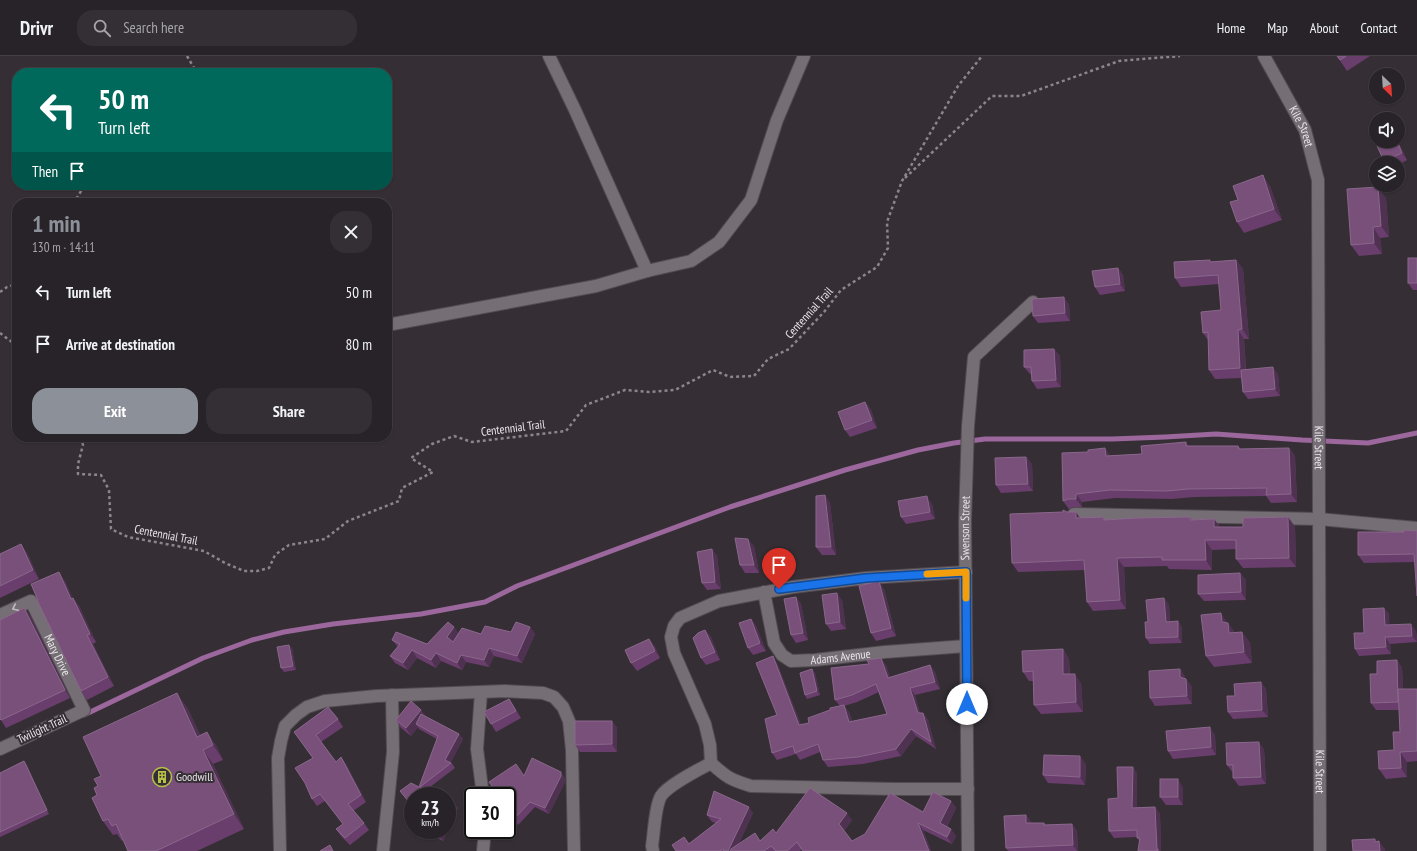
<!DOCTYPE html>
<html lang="en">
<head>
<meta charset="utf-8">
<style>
  :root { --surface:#282328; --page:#342f34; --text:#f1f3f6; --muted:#a5a4a8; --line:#444045; --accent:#8c9099 }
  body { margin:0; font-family:"PT Sans Narrow",sans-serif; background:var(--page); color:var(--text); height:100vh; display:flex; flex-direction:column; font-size:15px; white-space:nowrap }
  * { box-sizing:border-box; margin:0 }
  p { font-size:13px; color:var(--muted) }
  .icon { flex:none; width:22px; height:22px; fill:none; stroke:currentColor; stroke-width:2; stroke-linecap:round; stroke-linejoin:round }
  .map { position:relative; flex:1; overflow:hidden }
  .panel { position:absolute; left:12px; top:142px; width:380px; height:244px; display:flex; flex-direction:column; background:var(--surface); border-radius:16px; box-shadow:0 1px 3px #0004,0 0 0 1px var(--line) }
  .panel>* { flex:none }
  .top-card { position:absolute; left:12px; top:12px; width:380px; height:122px; border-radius:16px; box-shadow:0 1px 3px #0004,0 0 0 1px var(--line); background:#00695c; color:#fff; overflow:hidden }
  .needle { width:26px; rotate:155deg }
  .tools { position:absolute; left:1369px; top:12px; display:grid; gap:8px }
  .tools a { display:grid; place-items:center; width:36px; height:36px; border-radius:50%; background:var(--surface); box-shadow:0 1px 3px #0004,0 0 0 1px var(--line); font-size:20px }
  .speed { position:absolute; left:404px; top:731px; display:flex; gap:8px; font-size:20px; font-weight:700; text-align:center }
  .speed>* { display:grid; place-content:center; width:52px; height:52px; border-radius:50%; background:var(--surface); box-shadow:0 1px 3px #0004,0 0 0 1px var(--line); line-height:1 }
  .speed small { font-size:10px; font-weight:400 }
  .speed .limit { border:2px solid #111; border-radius:6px; background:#fff; color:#111 }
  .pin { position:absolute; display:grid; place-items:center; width:34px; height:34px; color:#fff; margin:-41px -17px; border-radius:50% 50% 50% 0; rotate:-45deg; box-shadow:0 0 4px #0007 }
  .pin .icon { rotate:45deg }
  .me { position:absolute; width:44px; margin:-22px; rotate:0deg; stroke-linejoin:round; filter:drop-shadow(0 0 3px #0008) }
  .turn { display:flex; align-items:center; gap:14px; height:84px; padding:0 20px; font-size:18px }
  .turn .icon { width:52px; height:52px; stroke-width:2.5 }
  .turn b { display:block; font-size:28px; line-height:34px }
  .then { display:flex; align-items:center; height:38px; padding:0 20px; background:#0003; gap:8px; font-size:15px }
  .round { display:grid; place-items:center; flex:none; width:42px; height:42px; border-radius:16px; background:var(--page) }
  .headline { display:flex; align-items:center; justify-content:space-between; height:68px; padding:0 20px }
  h1 { font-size:24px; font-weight:800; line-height:30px; color:var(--accent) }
  .button { display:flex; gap:8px; margin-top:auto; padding:8px 20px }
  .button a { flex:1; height:46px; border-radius:16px; background:var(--accent); color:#fff; font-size:16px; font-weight:800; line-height:46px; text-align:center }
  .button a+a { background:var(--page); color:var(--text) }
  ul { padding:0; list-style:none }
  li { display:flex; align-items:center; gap:12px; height:52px; padding:0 20px }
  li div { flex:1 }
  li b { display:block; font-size:15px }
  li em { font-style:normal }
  header { display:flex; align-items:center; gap:24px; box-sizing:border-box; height:56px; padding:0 20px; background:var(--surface); border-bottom:1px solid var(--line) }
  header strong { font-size:19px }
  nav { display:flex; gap:22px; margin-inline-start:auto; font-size:14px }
  .search { width:280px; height:36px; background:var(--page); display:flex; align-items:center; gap:10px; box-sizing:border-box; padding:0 14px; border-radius:16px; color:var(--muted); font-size:15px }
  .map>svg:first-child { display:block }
</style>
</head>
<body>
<header>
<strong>Drivr</strong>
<div class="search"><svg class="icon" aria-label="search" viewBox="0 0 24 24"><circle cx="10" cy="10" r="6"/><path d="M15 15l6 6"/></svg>Search here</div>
<nav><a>Home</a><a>Map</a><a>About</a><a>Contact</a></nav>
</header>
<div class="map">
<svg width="1417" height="795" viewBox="0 0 1417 795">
  <rect width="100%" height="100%" fill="#352f35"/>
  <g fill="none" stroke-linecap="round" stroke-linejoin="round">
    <path stroke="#9b679c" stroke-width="5" d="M84 659 203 602 252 584 284 576 333 568 421 558 485 546 517 530 730 451 845 414 918 394 954 387 985 383H1112L1165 381 1216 378 1302 384 1368 387 1417 377"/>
    <g stroke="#524c52" stroke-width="14">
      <g id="minor">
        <path d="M549 0 575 54 647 215"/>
        <path id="s1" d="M1264 0 1305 74 1318 124 1320 795"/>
        <path d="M387 269 596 230 647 215 691 205 719 186 751 144 777 64 804 0"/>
        <path d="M1074 458 1319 463 1417 472"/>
        <path id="s2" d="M764 536 774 587 782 599 791 605 815 604 885 596 966 590"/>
        <path id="s3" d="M0 559 31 545 84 654 0 693"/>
        <path d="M481 636 477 693 483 740"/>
        <path d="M711 707C726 721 731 724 751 730L895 733H968"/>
        <path d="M280 795 278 702 281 685 285 670 296 659 307 651 325 645 376 640 505 635 543 637 554 641 563 651 569 665 572 694 574 795"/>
        <path d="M383 795 393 696 392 639"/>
        <path d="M483 795 485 774"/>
        <path d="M653 795 652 790C654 777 655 750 661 740 668 729 698 714 711 707L710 689 705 668 674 597 671 581 674 570 680 562 719 545 793 531 866 522 966 516"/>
        <path id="s4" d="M968 795 965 465 968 370 974 301 1033 246"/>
      </g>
    </g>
    <g stroke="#8b868b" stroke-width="2.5" stroke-dasharray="3 3" stroke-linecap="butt">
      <path d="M187 0 197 17"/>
      <path d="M905 122 992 40H1021L1119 5 1180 0"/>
      <path d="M64 129 81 135 74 147"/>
      <path d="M0 236 7 231 17 228"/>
      <path d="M0 277 17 290"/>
      <path d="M81 381 83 389 78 408V418L101 419 109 434 111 473 128 481 204 495 225 507 244 515H257L269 512 275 499 289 489 325 483 348 465 399 445 402 432 433 416 411 402 432 388 454 380 472 386 566 375 586 349 625 334 649 336 675 334 713 314 730 321 754 320 768 303 789 293 824 256 841 234 877 211 888 192 887 166 902 125 958 30 982 0"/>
    </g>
    <use href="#minor" stroke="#766e75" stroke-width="12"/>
  </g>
  <g fill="#6a3e6c" fill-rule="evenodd">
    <path d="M1337 0H1370L1347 15Z"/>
    <path d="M1398 85 1407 104 1398 109V107H1385L1384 105Z"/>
    <path d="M1270 130 1282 164 1244 177 1237 166 1238 144Z"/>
    <path d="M1386 142 1389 181 1380 182 1382 198 1359 200 1351 189Z"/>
    <path d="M1417 202V234H1413L1408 227Z"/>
    <path d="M1236 204 1243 213 1249 283H1244L1246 313 1278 318 1280 340 1248 343 1243 336 1241 322 1215 323 1209 314 1208 284 1203 277 1221 254 1219 228 1181 231 1175 222 1212 206Z"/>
    <path d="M1118 212 1123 219 1125 235 1100 239 1095 231Z"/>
    <path d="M1069 248 1070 265 1038 267 1033 260Z"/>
    <path d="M1054 293 1060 300 1061 331 1037 333 1032 325V318H1030L1024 311Z"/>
    <path d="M865 346 871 354 877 372 850 381 845 374Z"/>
    <path d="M1186 386 1188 390H1238L1241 393 1289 392 1295 400 1297 446 1271 447 1266 440 1194 441 1172 443 1115 442 1082 446V451H1074L1069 453 1063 445 1088 396 1105 392 1110 400 1142 398Z"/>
    <path d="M1026 401 1032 408 1033 435 1001 437 996 429Z"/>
    <path d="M825 439 830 447 836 499H822L816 491Z"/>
    <path d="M932 448 935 463 906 468 901 461Z"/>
    <path d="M1067 456H1076L1080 462 1106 464 1190 461 1192 464 1214 463 1220 471H1243L1288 461 1295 471 1296 511 1243 512 1236 503V493L1212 494V514L1169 513 1167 510 1124 511 1126 553 1093 555 1087 546 1085 514 1018 516 1012 507Z"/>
    <path d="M1417 475 1415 506 1364 507 1358 499 1404 476Z"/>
    <path d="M21 488 27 497 39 523 0 542V498Z"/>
    <path d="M754 490 759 517H745L740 509Z"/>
    <path d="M712 493 717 500 721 533 707 534 702 527Z"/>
    <path d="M1240 517 1246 524V544L1204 545 1198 538Z"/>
    <path d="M65 525 72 542 79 550 96 586 93 588 114 630 87 644 81 635Z"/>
    <path d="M884 533 896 580 876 585 871 577Z"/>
    <path d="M796 541 801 548 808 584 796 587 791 579Z"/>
    <path d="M1164 542 1169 549 1170 566 1178 565 1182 572V587L1150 588 1146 582 1148 566Z"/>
    <path d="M842 544 846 573 831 575 826 568Z"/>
    <path d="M1384 552 1389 558V569L1416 575 1417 586 1390 588 1391 598 1359 600 1355 593 1364 577Z"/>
    <path d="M30 559 70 642 6 672 1 664Z"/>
    <path d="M751 563 756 570 766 595 753 599 748 592Z"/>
    <path d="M1228 567 1235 577 1242 576 1250 587 1252 607 1214 611 1206 600Z"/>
    <path d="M530 571 535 578 522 607 494 600 489 611 466 606 462 614 441 605 436 612 417 602 408 614 395 607 390 600 398 591 392 584 427 588 458 577 481 578 511 576Z"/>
    <path d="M705 574 711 581 720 604 706 609 701 602Z"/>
    <path d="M649 583 655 591 660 602 637 615 631 607Z"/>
    <path d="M292 592 296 614 284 616 281 612Z"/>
    <path d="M1063 593 1069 603 1070 618 1081 627 1083 656 1041 658 1034 649 1033 625H1029L1023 616Z"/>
    <path d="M1397 604 1402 612 1403 633H1417V705L1407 706V721L1386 723 1379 713 1394 694 1400 676 1399 654H1376L1371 647 1377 618Z"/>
    <path d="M777 607 801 669 809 667 830 654 840 650 835 644 886 609 890 621 930 609 935 616 940 633 915 639 920 657H923L928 664 936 693 916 680 901 700 863 708 828 711 823 704 820 696 800 704 796 698 777 704 772 697 777 659ZM879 636 887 658 852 665 849 656 844 650 857 646Z"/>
    <path d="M812 613 815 617 820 639 807 643 805 639Z"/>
    <path d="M1180 613 1185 621V623H1186L1192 631V648L1155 650 1150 642Z"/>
    <path d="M1261 626 1266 633 1268 661 1233 663 1228 656 1235 640Z"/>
    <path d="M509 643 514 650 521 662 496 676 491 668Z"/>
    <path d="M187 651 200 679 207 676 217 691 223 704 213 708 244 773 197 795H128L123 784 122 785 117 778 113 779 103 765 97 739 98 730Z"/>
    <path d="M421 654 426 661 459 678 463 683 451 706 455 712 426 734 413 740V751L400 735 419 731 437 683 419 673 418 671 411 680 401 672 396 664Z"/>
    <path d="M338 663 343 671 321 686 336 706 341 701 346 708 366 746 353 755 364 767 369 774 350 789 341 780 336 773 343 768 325 745 317 750 312 743 313 702 294 676Z"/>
    <path d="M612 665 617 672V696H580L575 689Z"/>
    <path d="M1215 679 1216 699 1173 703 1168 695Z"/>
    <path d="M1264 693 1266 728 1239 730 1233 722V717L1227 709Z"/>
    <path d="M24 705 27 709 49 758 0 781V717Z"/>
    <path d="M1086 708 1085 729 1048 727 1043 719Z"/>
    <path d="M1133 711 1137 718V751H1155L1160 758 1161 795H1138L1139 785 1137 781 1114 782 1109 775Z"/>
    <path d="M524 720 565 722V726L549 758 535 751 518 769 507 753Z"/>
    <path d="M1183 731V749H1166L1160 741Z"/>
    <path d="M951 745 956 752 947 771 956 780 952 788 923 774 931 795H803L802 793 800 795H676L689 787 716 767 712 766 707 759 753 757 739 787 760 785 776 777 852 764 844 775 852 785Z"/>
    <path d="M454 747 458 752 443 785 420 774H447Z"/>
    <path d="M413 758V771L408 768 404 763Z"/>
    <path d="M1026 759 1031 766V767H1044L1046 769 1072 768 1077 775 1078 795H1008L1006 792Z"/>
  </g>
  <g fill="#4f3151">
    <path d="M1398 84 1407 104 1402 97 1397 85H1398Z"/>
    <path d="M1263 119 1270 130 1282 164 1274 153Z"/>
    <path d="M1378 131 1386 142 1389 181 1381 170Z"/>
    <path d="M1373 171 1380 182 1382 198 1374 187Z"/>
    <path d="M1236 204 1243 213 1249 283 1242 273Z"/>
    <path d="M1118 212 1123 219 1125 235 1120 228Z"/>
    <path d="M1064 241 1069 248 1070 265 1065 257Z"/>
    <path d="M1238 274 1244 283 1246 321 1240 312Z"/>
    <path d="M1054 293 1060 300 1061 331 1056 324Z"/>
    <path d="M1273 311 1278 318 1280 340 1275 333Z"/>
    <path d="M865 346 871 354 877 372 872 364Z"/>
    <path d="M1105 392 1110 400H1106Z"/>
    <path d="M1289 392 1295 400 1297 446 1291 438Z"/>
    <path d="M1026 401 1032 408 1033 435 1028 428Z"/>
    <path d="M1076 438 1082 446V451L1076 443Z"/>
    <path d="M825 439 830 447 836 499 831 491Z"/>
    <path d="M927 440 932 448 935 463 930 456Z"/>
    <path d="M1076 456 1082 466 1076 462Z"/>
    <path d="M1288 461 1295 471 1296 511 1289 502Z"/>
    <path d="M1214 463 1221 473 1214 471Z"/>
    <path d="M748 483 754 490 759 517 754 509Z"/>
    <path d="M1205 484 1212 494V514L1206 504Z"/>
    <path d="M21 488 27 497 39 523 33 514Z"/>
    <path d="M712 493 717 500 721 533 715 526Z"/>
    <path d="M1117 502 1124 511 1126 553 1120 544Z"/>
    <path d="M59 516 65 525 77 551 71 543Z"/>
    <path d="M1240 517 1246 524V544L1241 536Z"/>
    <path d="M879 525 884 533 896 580 891 572Z"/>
    <path d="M837 537 842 544 846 573 840 566Z"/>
    <path d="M796 541 801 548 808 584 803 577Z"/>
    <path d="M73 542 79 550 96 586 90 578Z"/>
    <path d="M1164 542 1169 549 1170 572 1166 566Z"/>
    <path d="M24 552 30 559 70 642 65 634Z"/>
    <path d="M1384 552 1389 558 1390 576 1385 569Z"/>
    <path d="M1221 557 1228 568 1222 566Z"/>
    <path d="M751 563 756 570 766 595 760 587Z"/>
    <path d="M1178 565 1182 572V587L1178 581Z"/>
    <path d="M1228 567 1236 578 1229 577Z"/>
    <path d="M1411 568 1416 575 1417 586 1412 580Z"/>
    <path d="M454 571 460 579 452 589 447 581Z"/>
    <path d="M530 571 535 578 522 607 517 600Z"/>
    <path d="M705 574 711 581 720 604 715 596Z"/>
    <path d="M1242 576 1250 587 1252 607 1244 596Z"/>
    <path d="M87 579 93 588 114 630 108 621Z"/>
    <path d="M1385 581 1390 588 1391 598 1386 591Z"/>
    <path d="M649 583 655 591 660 602 655 595Z"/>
    <path d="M289 589 292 592 296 614 293 610Z"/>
    <path d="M489 592 494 600 489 611 484 604Z"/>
    <path d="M1063 593 1069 603 1070 628 1063 618Z"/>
    <path d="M412 594 417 602 408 614 403 607Z"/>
    <path d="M436 597 441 605 436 612 431 604Z"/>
    <path d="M461 599 466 606 462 614 457 607Z"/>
    <path d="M773 600 777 607 804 676 799 669Z"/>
    <path d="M881 602 886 609 893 629 888 622Z"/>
    <path d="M1397 604 1402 612 1404 653 1398 646Z"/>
    <path d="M930 609 935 616 940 633 935 626Z"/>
    <path d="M812 613 815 617 820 639 817 635Z"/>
    <path d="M1180 613 1185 621V628L1180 621Z"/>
    <path d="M1075 618 1081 627 1083 656 1076 646Z"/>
    <path d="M1186 623 1192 631V648L1187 640Z"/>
    <path d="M1261 626 1266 633 1268 661 1262 654Z"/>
    <path d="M910 632 915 639 922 665 918 657Z"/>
    <path d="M177 637 187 651 206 693 197 681Z"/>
    <path d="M509 643 514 650 521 662 516 655Z"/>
    <path d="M844 649 849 656 854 673 849 666Z"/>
    <path d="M421 654 426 661 416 668 418 671 411 680 406 672Z"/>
    <path d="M923 657 928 664 936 693 931 686Z"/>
    <path d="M612 665 617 672V696L612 688Z"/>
    <path d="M1210 671 1215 679 1216 699 1211 691Z"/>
    <path d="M911 673 916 680 901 700 896 693Z"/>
    <path d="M207 676 217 691 223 704 213 689Z"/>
    <path d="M459 678 463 683 450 708 445 704Z"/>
    <path d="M1259 686 1264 693 1266 728 1261 721Z"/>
    <path d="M203 694 213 708 244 773 234 758Z"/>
    <path d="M1400 696 1407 706V721L1401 712Z"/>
    <path d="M1080 700 1086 708 1085 729 1080 721Z"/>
    <path d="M341 701 346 708 366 746 361 739Z"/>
    <path d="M24 705 27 709 49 758 47 754Z"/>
    <path d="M1133 711 1137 718V759L1132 752Z"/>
    <path d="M561 716 565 722V726L549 758 545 752Z"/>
    <path d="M1178 723 1183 731V749L1178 741Z"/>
    <path d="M951 745 956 752 945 774 940 767Z"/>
    <path d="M454 747 458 752 443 785 439 779 442 774H447V762Z"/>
    <path d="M749 751 753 757 735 795H728Z"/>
    <path d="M1155 751 1160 758 1161 795H1158L1157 793Z"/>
    <path d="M847 757 852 764 844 775 839 768Z"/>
    <path d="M1026 759 1031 766 1032 775 1026 767Z"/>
    <path d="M918 767 923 774 931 795H929Z"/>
    <path d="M1072 768 1077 775 1078 795H1077L1073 789Z"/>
    <path d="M951 773 956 780 952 788 947 781Z"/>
    <path d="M1375 783 1379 789V785L1385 793V795H1380L1375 786Z"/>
  </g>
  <g fill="#78507a" stroke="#8a678b">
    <path d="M1337 0H1346L1340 4Z"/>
    <path d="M1376 77V85H1397L1402 97 1384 105 1372 79Z"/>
    <path d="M1263 119 1274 153 1237 166 1230 146 1238 144 1233 130Z"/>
    <path d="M1378 131 1381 170 1373 171 1374 187 1351 189 1347 133Z"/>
    <rect x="1408" y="202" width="9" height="25"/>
    <path d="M1210 204V206L1236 204 1242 273 1238 274 1240 312 1209 314 1208 276 1203 277 1201 256 1221 254 1218 219 1175 222 1174 206Z"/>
    <path d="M1118 212 1120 228 1095 231 1092 215Z"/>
    <path d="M1064 241 1065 257 1033 260 1032 245 1033 243Z"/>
    <path d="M1054 293 1056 324 1032 325 1031 311H1024V294Z"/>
    <path d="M1273 311 1275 333 1243 336 1241 314Z"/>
    <path d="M865 346 872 364 845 374 838 356Z"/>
    <path d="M1186 386V390H1238L1239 393 1289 392 1291 438 1266 439 1267 432 1188 433 1166 435 1110 434 1076 438V443H1068L1063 445 1062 397 1088 396V394L1105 392 1106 400 1142 398 1141 390Z"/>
    <path d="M1026 401 1028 428 996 429 995 402Z"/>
    <path d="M825 439 831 491H816V440Z"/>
    <path d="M927 440 930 456 901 461 898 445Z"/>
    <path d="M1063 454 1067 456H1076V462L1104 461V464L1137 462 1190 461V464L1214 463V471H1243V462L1288 461 1289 502 1236 503V484H1205L1206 504H1162V501L1117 502 1120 544 1087 546 1084 504 1012 507 1010 458 1063 456Z"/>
    <path d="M1404 474 1417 475V540L1414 498 1358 499V476H1404Z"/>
    <path d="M735 482 748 483 754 509H740Z"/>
    <path d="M21 488 33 514 0 530V498Z"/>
    <path d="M712 493 715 526 702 527 697 496Z"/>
    <path d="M59 516 71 543 73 542 90 578 87 579 108 621 81 635 37 544H38L31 528Z"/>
    <path d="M1240 517 1241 536 1198 538V519Z"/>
    <path d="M879 525 891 572 871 577 859 530Z"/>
    <path d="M837 537 840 566 826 568 822 539Z"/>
    <path d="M796 541 803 577 791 579 784 543Z"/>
    <path d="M1164 542 1166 566 1178 565V581L1146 582 1145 566H1148L1146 544Z"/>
    <path d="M24 552 65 634 1 664 0 663V564Z"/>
    <path d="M1384 552 1385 569 1411 568 1412 580 1385 581 1386 591 1355 593 1354 577H1364L1363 553Z"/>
    <path d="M1221 557 1222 566 1228 567 1229 577 1242 576 1244 596 1206 600 1201 559Z"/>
    <path d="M751 563 760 587 748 592 739 567Z"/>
    <path d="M448 566 454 571 447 581 453 586 462 572 481 578 485 570 511 576 516 566 530 571 517 600 489 592 484 604 461 599 457 607 436 597 431 604 412 594 403 607 390 600 400 588 392 584 396 576 427 588Z"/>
    <path d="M705 574 715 596 701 602 693 582 698 577Z"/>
    <path d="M649 583 655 595 631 607 625 594Z"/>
    <path d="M289 589 293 610 281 612 277 591Z"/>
    <path d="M1063 593V618H1075L1076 646 1034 649 1033 615 1023 616 1022 595Z"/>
    <path d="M773 600 799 669 809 667 808 662 830 654V652L844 649 849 666 887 658 876 628 852 639 835 644 831 612 869 608 867 604 881 602 888 622 930 609 935 626 910 632 918 657H923L931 686 911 673 896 693 858 701 823 704 818 688 795 697 793 690 772 697 765 663 777 659 756 607Z"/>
    <path d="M1397 604 1398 646 1371 647 1370 618H1377V605Z"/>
    <path d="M812 613 817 635 805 639 800 617Z"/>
    <path d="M1180 613V621L1186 623 1187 640 1150 642 1149 615Z"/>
    <path d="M1261 626 1262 654 1228 656 1227 640H1235L1234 628Z"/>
    <path d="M1398 633H1417V695L1400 696 1401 712 1379 713 1378 695 1394 694 1393 676H1400Z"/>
    <path d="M177 637 197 681 207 676 213 689 203 694 234 758 156 795H128L116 768 112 770 108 763 103 765 92 742 97 739 94 732 98 730 94 723 101 720 83 681Z"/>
    <path d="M509 643 516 655 491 668 484 656Z"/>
    <path d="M411 645 421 654 406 672 396 664Z"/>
    <path d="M328 651 338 663 316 679 336 706 341 701 361 739 348 748 364 767 345 782 336 773 343 768 320 738 312 743 305 727 295 712 313 702 294 676Z"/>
    <path d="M421 658 459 678 445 704 451 707 420 731 439 740H413V751L400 735 411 727 419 731 438 680 416 668Z"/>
    <path d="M575 665H612V688L575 689Z"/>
    <path d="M1210 671 1211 691 1168 695 1166 675Z"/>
    <path d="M1259 686 1261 721 1233 722V709H1227L1226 687Z"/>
    <path d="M1044 699 1080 700V721L1043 719Z"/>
    <path d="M532 702 561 716V720L545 752 530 746 514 763 507 753V740H499L489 726 516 708 524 720Z"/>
    <path d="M24 705 47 754 0 776V717Z"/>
    <path d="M1117 711H1133L1132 752 1155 751 1157 793H1158V795H1138L1140 782H1137V774L1109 775 1108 743 1118 742Z"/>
    <rect x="1160" y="723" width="18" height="18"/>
    <path d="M810 732 847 757 839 768 852 785 865 778 890 737 923 756 933 736 951 745 940 767 951 773 947 781 918 767 929 795H803L797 786 787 795H776L771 790 764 795H730L731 793 755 777 760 785 773 773 776 777Z"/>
    <path d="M714 735 749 751 728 795H724L723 793 720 795H676L672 789 684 781 689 788 721 763 707 759Z"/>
    <path d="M447 744 454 747 447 762Z"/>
    <path d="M413 758V767L404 763Z"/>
    <path d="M1026 759V767H1044V769L1072 768 1073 789 1006 792 1004 760Z"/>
    <path d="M428 774H442L439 779Z"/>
    <path d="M1375 783V786L1379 785 1380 795H1353L1352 784Z"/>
    <path d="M330 789 333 795H320Z"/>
  </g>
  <defs><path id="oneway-chevron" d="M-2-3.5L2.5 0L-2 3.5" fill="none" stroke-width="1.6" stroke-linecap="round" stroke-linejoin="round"/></defs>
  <use stroke="#c0bbc0" href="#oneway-chevron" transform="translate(15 552) rotate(155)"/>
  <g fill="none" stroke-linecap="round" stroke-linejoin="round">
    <g stroke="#114b97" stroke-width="10">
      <path id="route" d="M779 533 866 522 966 516 967 648"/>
    </g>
    <use href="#route" stroke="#1a73e8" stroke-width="7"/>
    <path stroke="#f59e0b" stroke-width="7" d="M927 518 966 516V542"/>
  </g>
  <defs>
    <g id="building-ring" transform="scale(1)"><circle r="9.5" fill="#352f35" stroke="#b6c148" stroke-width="1.5"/><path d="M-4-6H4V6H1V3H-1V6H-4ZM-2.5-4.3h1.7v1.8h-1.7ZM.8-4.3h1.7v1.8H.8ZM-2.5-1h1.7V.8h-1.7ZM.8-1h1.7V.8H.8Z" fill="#b6c148"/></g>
  </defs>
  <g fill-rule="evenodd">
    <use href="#building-ring" x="162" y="721"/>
  </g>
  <g text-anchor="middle" stroke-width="4" stroke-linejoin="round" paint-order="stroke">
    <g font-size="12" fill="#e8e4e8" stroke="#352f35">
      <text dy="4" stroke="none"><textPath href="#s1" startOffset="80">Kile Street</textPath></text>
      <text transform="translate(809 257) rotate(-48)" y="4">Centennial Trail</text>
      <text transform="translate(513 372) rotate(-7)" y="4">Centennial Trail</text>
      <text dy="4" stroke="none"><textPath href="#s1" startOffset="404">Kile Street</textPath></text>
      <text dy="4" stroke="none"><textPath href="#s4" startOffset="323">Swenson Street</textPath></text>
      <text transform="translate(166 479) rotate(11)" y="4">Centennial Trail</text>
      <text dy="4" stroke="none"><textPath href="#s3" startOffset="94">Mary Drive</textPath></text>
      <text dy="4" stroke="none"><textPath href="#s2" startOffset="127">Adams Avenue</textPath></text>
      <text transform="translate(42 673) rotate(-25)" y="4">Twilight Trail</text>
      <text dy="4" stroke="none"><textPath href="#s1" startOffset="728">Kile Street</textPath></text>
    </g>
    <g font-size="12" fill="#e8e4e8" stroke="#352f35" text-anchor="start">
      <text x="176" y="725">Goodwill</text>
    </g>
  </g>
</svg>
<div class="tools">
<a><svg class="needle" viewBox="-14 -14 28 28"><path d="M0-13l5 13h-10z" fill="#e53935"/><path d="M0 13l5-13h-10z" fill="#a5a4a8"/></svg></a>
<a><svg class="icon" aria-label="sound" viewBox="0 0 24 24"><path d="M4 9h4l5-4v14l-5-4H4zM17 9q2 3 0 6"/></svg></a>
<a><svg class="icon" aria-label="layers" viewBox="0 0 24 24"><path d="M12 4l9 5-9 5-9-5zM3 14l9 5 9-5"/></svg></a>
</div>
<div class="speed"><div>23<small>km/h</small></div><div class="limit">30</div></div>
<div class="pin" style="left:779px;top:533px;background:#d93025"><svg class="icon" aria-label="arrive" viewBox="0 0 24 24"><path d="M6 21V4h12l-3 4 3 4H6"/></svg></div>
<svg class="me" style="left:967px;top:648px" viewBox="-20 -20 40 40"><circle r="19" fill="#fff"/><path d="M0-13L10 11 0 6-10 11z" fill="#1a73e8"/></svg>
<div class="top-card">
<div class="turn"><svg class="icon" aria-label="left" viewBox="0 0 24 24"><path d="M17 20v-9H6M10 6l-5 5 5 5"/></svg><div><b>50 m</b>Turn left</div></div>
<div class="then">Then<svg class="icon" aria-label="arrive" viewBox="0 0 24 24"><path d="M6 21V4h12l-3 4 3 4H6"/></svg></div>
</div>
<section class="panel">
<div class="headline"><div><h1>1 min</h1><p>130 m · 14:11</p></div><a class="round"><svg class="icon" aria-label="close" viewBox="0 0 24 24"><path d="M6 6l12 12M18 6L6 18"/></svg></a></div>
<ul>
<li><svg class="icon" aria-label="left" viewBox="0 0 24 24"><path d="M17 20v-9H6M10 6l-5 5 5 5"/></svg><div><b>Turn left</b></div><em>50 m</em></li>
<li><svg class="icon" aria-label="arrive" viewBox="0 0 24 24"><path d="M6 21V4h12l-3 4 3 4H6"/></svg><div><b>Arrive at destination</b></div><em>80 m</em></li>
</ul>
<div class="button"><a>Exit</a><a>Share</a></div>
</section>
</div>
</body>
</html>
